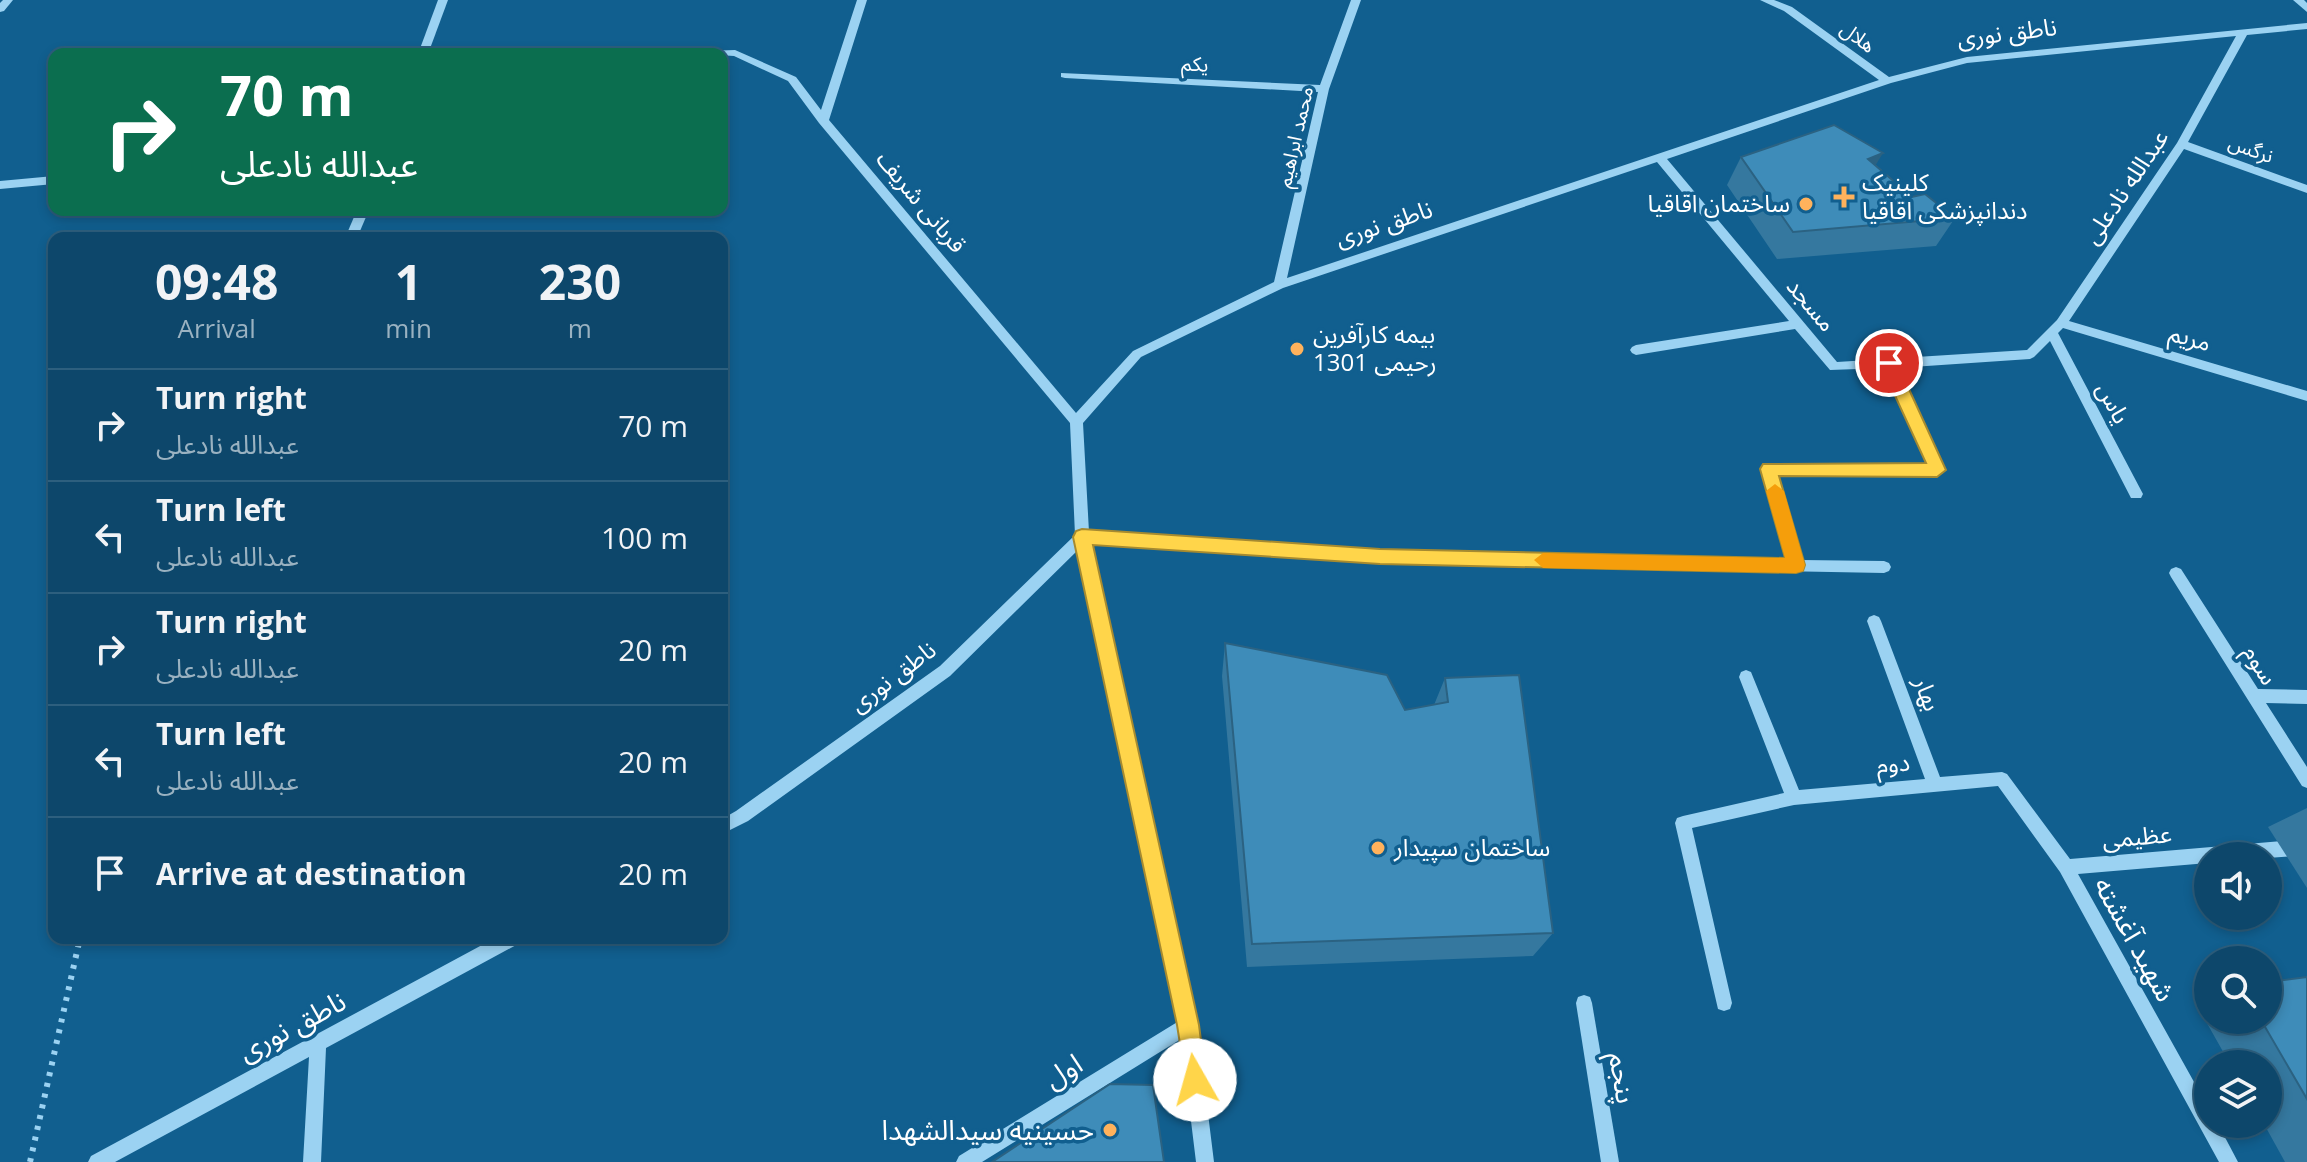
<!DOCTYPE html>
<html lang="en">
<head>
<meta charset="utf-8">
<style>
  :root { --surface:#0d476b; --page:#1b5173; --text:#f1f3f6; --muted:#9ab2c1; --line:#2d5f7e }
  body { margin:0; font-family:"Open Sans","Noto Sans Arabic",sans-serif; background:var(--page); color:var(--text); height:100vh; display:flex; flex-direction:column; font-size:30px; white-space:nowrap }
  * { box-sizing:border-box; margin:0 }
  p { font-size:26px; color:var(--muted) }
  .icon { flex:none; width:44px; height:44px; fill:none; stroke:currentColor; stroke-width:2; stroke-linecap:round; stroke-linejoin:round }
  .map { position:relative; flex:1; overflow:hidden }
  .sheet { position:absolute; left:48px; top:232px; width:680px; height:712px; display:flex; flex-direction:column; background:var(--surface); border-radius:16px; box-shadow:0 4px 12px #0003,0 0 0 2px var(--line) }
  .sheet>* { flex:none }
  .top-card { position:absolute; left:48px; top:48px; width:680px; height:168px; border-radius:16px; box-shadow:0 4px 12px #0003,0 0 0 2px var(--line); background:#0b6e4f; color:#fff; overflow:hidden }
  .buttons { position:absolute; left:2194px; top:842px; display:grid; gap:16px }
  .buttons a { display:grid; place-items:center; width:88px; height:88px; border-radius:50%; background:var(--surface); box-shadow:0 4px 12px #0003,0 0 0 2px var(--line); font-size:40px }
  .pin { position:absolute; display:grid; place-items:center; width:68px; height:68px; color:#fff; margin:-34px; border:4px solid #fff; border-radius:50%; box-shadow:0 2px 8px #0007 }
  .me { position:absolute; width:88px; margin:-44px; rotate:353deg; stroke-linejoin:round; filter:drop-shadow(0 0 6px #0008) }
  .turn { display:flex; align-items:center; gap:28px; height:168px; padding:0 40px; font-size:36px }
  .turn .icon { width:104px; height:104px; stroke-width:2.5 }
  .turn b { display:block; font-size:56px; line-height:68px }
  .eta { display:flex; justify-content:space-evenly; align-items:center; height:136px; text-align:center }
  .eta b { font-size:48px; font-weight:700; line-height:56px }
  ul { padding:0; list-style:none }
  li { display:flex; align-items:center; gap:24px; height:112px; padding:0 40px; border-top:2px solid var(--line) }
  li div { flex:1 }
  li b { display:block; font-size:30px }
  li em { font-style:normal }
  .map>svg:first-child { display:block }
</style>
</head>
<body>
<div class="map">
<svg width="2307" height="1162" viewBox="0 0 2307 1162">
  <rect width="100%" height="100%" fill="#115f8f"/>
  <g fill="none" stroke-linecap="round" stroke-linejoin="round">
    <path stroke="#9bd2f2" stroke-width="6" stroke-dasharray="4 7" stroke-linecap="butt" d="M30 1162 80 938"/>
    <g fill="#9bd2f2" fill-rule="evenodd">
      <path d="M3 0H13L4 11 0 12V3Z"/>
      <path d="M438 0H448L428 54H418Z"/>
      <path d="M857 0H867L829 120 1076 413 1133 351 1274 282 1318 92 1065 78 1061 77V73L1320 85 1351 0H1361L1329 89 1287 278 1879 80 1784 11 1760 0H1774L1792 7 1889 77 1967 57 2307 23V29L2247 35 2188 142 2307 185V193L2184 149 2069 321 2307 391V401L2063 328 2058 333 2143 494 2141 498H2131L2050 341 2034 357 2030 359 1897 368 1944 470 1942 474H1777L1801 560 1884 561 1889 563 1891 567 1889 571 1884 573 1380 563 1090 543 1197 1025 1214 1162H1196L1181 1039 982 1162H956L959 1156 1179 1021 1078 550 950 676 748 821 722 834V819L736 811 940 666 1075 535 1070 423 819 123 788 81 734 56 702 54 707 51 735 50 796 77 821 110ZM2236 36 2177 143 2057 320 2027 350 1837 362 1667 159 1891 83 1967 63ZM1657 162 1789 321 1636 345 1632 347 1630 350 1632 353 1636 355 1795 329 1830 370 1885 368 1928 465H1764L1762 469 1787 559 1380 551 1089 532 1083 423 1141 357 1283 288Z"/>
      <path d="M2293 0H2304L2307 3V12Z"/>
      <path d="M54 176V184L0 189V181Z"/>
      <path d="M357 210H369L357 238H345Z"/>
      <path d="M2176 567 2181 569 2258 689 2307 690V704L2266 703 2307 767V788L2302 786 2171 577 2169 573 2171 569Z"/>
      <path d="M1874 615 1879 617 1881 621 1940 777 2002 772 2007 774 2070 859 2307 839V855L2268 858V856H2208V863L2078 874 2208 1107V1124H2218L2238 1162H2219L2060 872 1998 786 1794 805 1692 828 1732 1003 1730 1009 1724 1011 1718 1009 1675 823 1677 818 1683 816 1784 793 1739 677 1741 672 1746 670 1751 672 1753 677 1799 790 1925 779 1867 621 1869 617Z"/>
      <path d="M495 938H520L518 944 326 1048 321 1162H303L309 1057 115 1162H88L91 1156Z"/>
      <path d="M1584 995 1590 997 1592 1003 1619 1162H1601L1576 1003 1578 997Z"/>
    </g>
  </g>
  <g fill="#35789f">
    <path d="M1741 157 1876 165 1912 197 1955 218 1936 246 1777 259 1727 185Z"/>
    <path d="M1225 643 1405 710 1434 705 1445 678 1553 933 1533 956 1247 967 1222 676Z"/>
    <path d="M2307 808V888L2268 827Z"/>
    <path d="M2307 977V1162H2285L2264 1124H2268V1064H2230L2195 1002 2208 997V1020H2268Z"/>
  </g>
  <path fill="#2b6282" d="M1883 153 1866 181 1868 159Z"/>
  <g fill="#3e8cb9" stroke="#2b6282" stroke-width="2">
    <path d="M1834 125 1883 153 1868 159 1912 197 1925 194 1955 218 1793 232 1741 157Z"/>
    <path d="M1225 643 1387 675 1405 710 1448 702 1445 678 1519 675 1553 933 1252 944Z"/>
    <path d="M2307 977V1099L2261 1020H2268V982Z"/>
    <path d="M1110 1084 1153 1085 1164 1162H992Z"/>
  </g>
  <path fill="#ffd54a" stroke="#a68a30" stroke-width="2" d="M1889 357 1897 363 1946 470 1937 477 1779 476 1805 565 1803 571 1796 573 1380 564 1093 545 1199 1025 1206 1080 1203 1088 1195 1091 1187 1088 1177 1025 1073 537 1076 531 1082 529 1380 549 1785 558 1760 469 1763 464 1926 463 1880 363Z"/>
  <path fill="#f59e0b" d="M1775 484 1784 491 1805 565 1803 571 1796 573 1543 568 1534 560 1543 553 1785 558 1766 491Z"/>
  <g fill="#ffb25c" stroke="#115f8f" stroke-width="3">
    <path d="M1840 185h8v8h8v8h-8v8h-8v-8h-8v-8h8z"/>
    <circle cx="1806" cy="204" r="8"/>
    <circle cx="1297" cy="349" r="8"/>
    <circle cx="1378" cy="848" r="8"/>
    <circle cx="1110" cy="1130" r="8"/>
  </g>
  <g text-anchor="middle" stroke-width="7" stroke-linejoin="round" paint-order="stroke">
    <g font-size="20" fill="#fff" stroke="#115f8f">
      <text transform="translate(1858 37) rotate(36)" y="7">هلال</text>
      <text transform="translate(1195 64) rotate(3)" y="7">یکم</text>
      <text transform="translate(1295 137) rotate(-77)" y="7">محمد ابراهیم</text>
      <text transform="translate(2251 149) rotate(20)" y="7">نرگس</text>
    </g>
    <g font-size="24" fill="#fff" stroke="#115f8f">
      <text transform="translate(2007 33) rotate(-7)" y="8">ناطق نوری</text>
      <text transform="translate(2126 187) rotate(-56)" y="8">عبدالله نادعلی</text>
      <text transform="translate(921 202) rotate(50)" y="8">قربانی شریف</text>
      <text transform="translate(1384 224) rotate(-18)" y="8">ناطق نوری</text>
      <text transform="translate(1811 305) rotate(50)" y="8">مسجد</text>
      <text transform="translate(2190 338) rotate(16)" y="8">مریم</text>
      <text transform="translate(2113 403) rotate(62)" y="8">یاس</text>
      <text transform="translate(2260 665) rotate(58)" y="8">سوم</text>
      <text transform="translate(893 677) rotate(-37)" y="8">ناطق نوری</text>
      <text transform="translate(1927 694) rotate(70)" y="8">بهار</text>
      <text transform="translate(1893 764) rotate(-6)" y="8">دوم</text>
      <text transform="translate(2137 837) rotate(-5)" y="8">عظیمی</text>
    </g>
    <g font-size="24" fill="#fff" stroke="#115f8f" text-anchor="start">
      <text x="1862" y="191">کلینیک<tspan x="1862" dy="28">دندانپزشکی اقاقیا</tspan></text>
      <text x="1790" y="212" text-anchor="end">ساختمان اقاقیا</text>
      <text x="1313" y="343">بیمه کارآفرین<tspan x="1313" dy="28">1301 رحیمی</tspan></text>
      <text x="1394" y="856">ساختمان سپیدار</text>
    </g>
    <g font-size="28" fill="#fff" stroke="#115f8f">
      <text transform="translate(2135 939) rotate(61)" y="10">شهید آغشته</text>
      <text transform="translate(292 1026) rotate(-28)" y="10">ناطق نوری</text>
      <text transform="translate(1063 1071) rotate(-32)" y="10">اول</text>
      <text transform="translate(1623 1078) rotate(81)" y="10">پنجم</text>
    </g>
    <g font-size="28" fill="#fff" stroke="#115f8f" text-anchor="end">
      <text x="1094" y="1140">حسینیه سیدالشهدا</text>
    </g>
  </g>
</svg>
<div class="buttons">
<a><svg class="icon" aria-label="sound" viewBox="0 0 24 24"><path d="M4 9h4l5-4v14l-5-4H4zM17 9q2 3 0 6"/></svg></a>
<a><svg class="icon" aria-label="search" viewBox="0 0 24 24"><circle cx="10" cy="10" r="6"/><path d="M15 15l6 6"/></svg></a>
<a><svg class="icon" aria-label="layers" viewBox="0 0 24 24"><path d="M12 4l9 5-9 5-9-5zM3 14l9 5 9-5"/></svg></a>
</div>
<div class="pin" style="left:1889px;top:363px;background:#d93025"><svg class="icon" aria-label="arrive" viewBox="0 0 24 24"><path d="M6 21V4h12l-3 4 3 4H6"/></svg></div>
<svg class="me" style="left:1195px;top:1080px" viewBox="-20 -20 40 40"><circle r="19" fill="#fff"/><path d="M0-13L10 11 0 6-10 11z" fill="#ffd54a"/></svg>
<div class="top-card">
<div class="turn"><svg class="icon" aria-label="right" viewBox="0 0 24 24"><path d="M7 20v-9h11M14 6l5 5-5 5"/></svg><div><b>70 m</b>عبدالله نادعلی</div></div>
</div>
<section class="sheet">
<div class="eta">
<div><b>09:48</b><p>Arrival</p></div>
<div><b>1</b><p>min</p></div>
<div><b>230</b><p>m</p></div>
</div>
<ul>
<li><svg class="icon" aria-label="right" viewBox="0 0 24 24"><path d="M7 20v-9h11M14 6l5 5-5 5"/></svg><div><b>Turn right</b><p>عبدالله نادعلی</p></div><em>70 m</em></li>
<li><svg class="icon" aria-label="left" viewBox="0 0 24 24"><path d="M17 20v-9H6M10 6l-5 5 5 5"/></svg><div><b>Turn left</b><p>عبدالله نادعلی</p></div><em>100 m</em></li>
<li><svg class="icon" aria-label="right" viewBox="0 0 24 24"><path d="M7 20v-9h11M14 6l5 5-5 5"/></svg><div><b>Turn right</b><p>عبدالله نادعلی</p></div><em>20 m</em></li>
<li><svg class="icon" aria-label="left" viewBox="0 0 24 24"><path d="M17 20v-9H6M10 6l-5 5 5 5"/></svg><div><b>Turn left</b><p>عبدالله نادعلی</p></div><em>20 m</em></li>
<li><svg class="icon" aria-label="arrive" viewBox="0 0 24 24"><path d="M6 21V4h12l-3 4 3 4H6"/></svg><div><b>Arrive at destination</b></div><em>20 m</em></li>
</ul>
</section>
</div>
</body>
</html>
